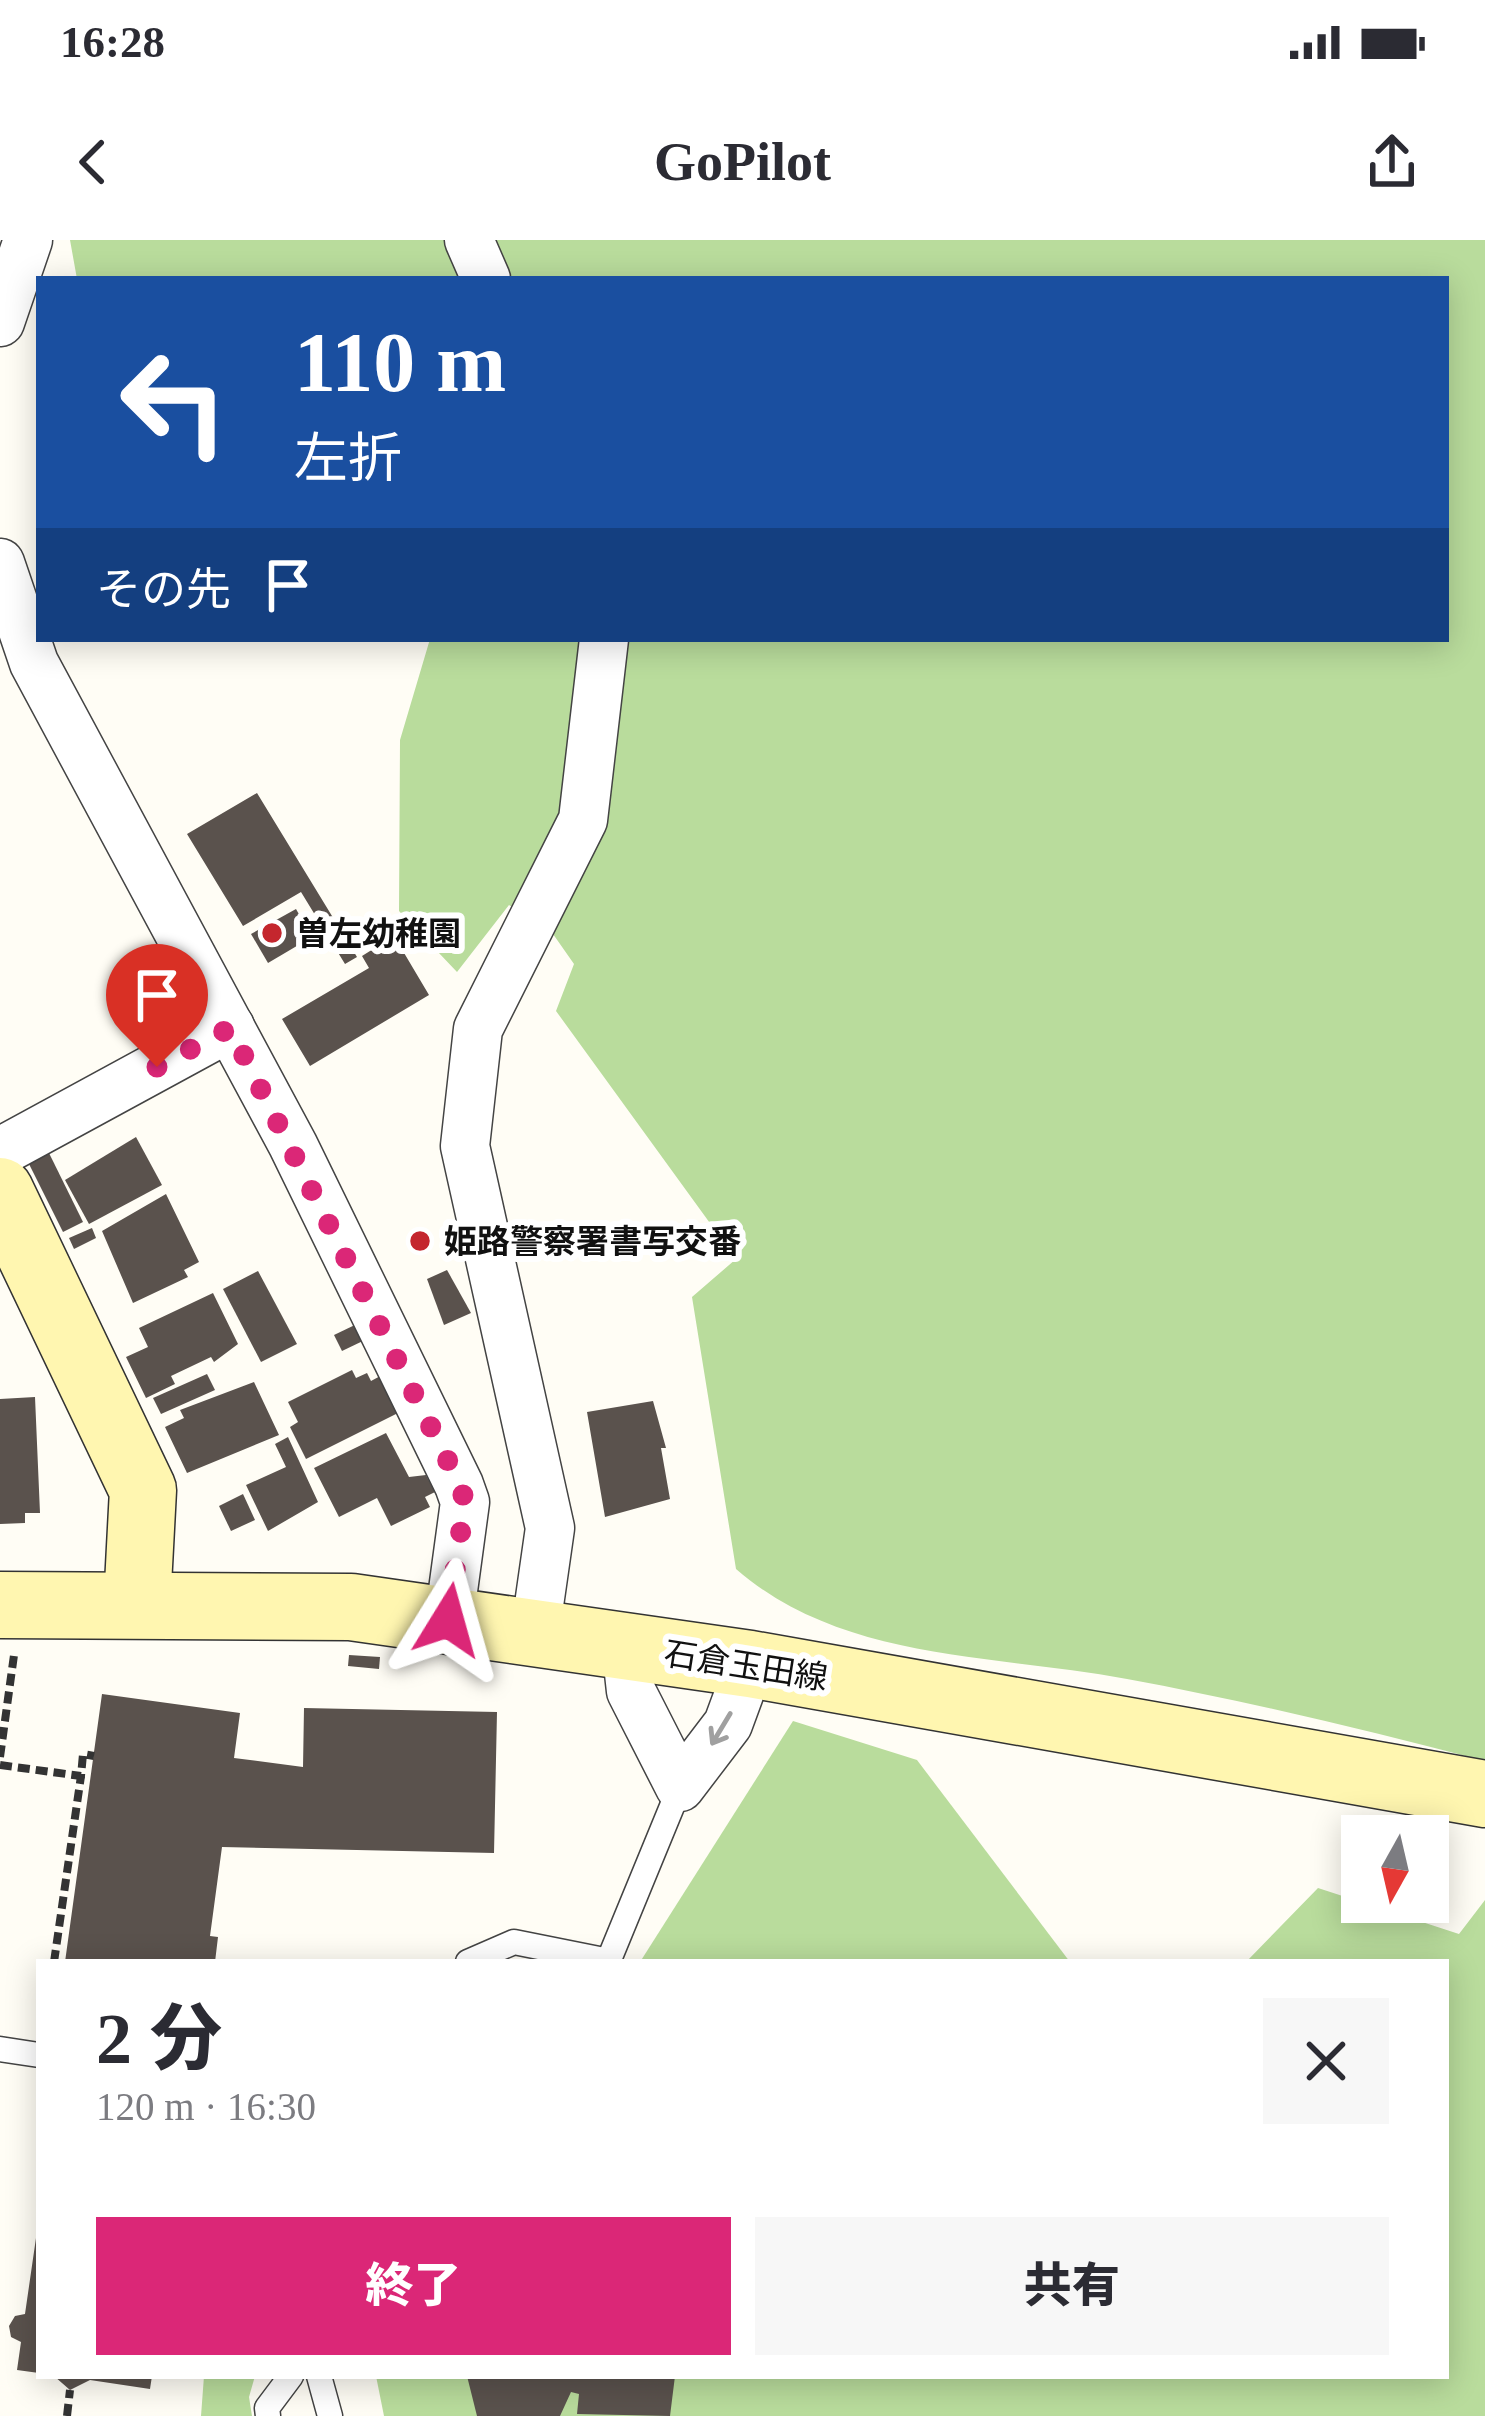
<!DOCTYPE html>
<html lang="ja">
<head>
<meta charset="utf-8">
<style>
  :root { --surface:#fff; --page:#f7f7f7; --text:#2b2b33; --muted:#7c7c81; --accent:#db2777 }
  body { margin:0; font-family:"Times New Roman","Noto Sans JP",serif; background:var(--page); color:var(--text); height:100vh; display:flex; flex-direction:column; font-size:45px; white-space:nowrap }
  * { box-sizing:border-box; margin:0 }
  p { font-size:39px; color:var(--muted) }
  .icon { flex:none; width:66px; height:66px; fill:none; stroke:currentColor; stroke-width:2; stroke-linecap:round; stroke-linejoin:round }
  .map { position:relative; flex:1; overflow:hidden }
  .sheet { position:absolute; left:36px; top:1719px; width:1413px; height:420px; display:flex; flex-direction:column; background:var(--surface); border-radius:0px; box-shadow:0 6px 30px #0003 }
  .sheet>* { flex:none }
  .top-card { position:absolute; left:36px; top:36px; width:1413px; height:366px; border-radius:0px; box-shadow:0 6px 30px #0003; background:#1a4fa0; color:#fff; overflow:hidden }
  .needle { width:78px; rotate:188deg }
  .fabs { position:absolute; left:1341px; top:1575px; display:grid; gap:24px }
  .fabs a { display:grid; place-items:center; width:108px; height:108px; border-radius:0px; background:var(--surface); box-shadow:0 6px 30px #0003; font-size:60px }
  .pin { position:absolute; display:grid; place-items:center; width:102px; height:102px; color:#fff; margin:-123px -51px; border-radius:50% 50% 50% 0; rotate:-45deg; box-shadow:0 0 12px #0007 }
  .pin .icon { rotate:45deg }
  .me { position:absolute; width:132px; margin:-66px; rotate:8deg; stroke-linejoin:round; filter:drop-shadow(0 0 9px #0008) }
  .turn { display:flex; align-items:center; gap:42px; height:252px; padding:0 60px; font-size:54px }
  .turn .icon { width:156px; height:156px; stroke-width:2.5 }
  .turn b { display:block; font-size:84px; line-height:102px }
  .then { display:flex; align-items:center; height:114px; padding:0 60px; background:#0003; gap:24px; font-size:45px }
  .round { display:grid; place-items:center; flex:none; width:126px; height:126px; border-radius:0px; background:var(--page) }
  .headline { display:flex; align-items:center; justify-content:space-between; height:204px; padding:0 60px }
  h1 { font-size:72px; font-weight:800; line-height:90px }
  .action { display:flex; gap:24px; margin-top:auto; padding:24px 60px }
  .action a { flex:1; height:138px; border-radius:0px; background:var(--accent); color:#fff; font-size:48px; font-weight:800; line-height:138px; text-align:center }
  .action a+a { background:var(--page); color:var(--text) }
  .status { display:flex; justify-content:space-between; align-items:center; height:84px; padding:0 60px; background:var(--surface); direction:ltr }
  .status svg { height:33px; fill:currentColor }
  header { display:flex; justify-content:space-between; align-items:center; height:156px; padding:0 60px; background:var(--surface); font-size:54px; font-weight:800 }
  .map>svg:first-child { display:block }
</style>
</head>
<body>
<div class="status"><b>16:28</b><svg viewBox="0 0 49 12"><path d="M0 12V9h3v3zM5 12V6h3v6zM10 12V3h3v9zM15 12V0h3v12zM26 1h20v11H26zM47 4h2v5h-2z"/></svg></div>
<header><svg class="icon" aria-label="back" viewBox="0 0 24 24"><path d="M15 5l-7 7 7 7"/></svg>GoPilot<svg class="icon" aria-label="share" viewBox="0 0 24 24"><path d="M12 15V3M7 8l5-5 5 5M5 13v7h14v-7"/></svg></header>
<div class="map">
<svg width="1485" height="2176" viewBox="0 0 1485 2176">
  <rect width="100%" height="100%" fill="#fffdf5"/>
  <g fill="#b9dc9c">
    <path d="M70 0H1485V1521C1368 1490 1246 1461 1127 1439 994 1414 843 1422 736 1329L692 1057 736 1019 556 771 574 724 553 694 509 665 457 732 399 671 400 500 430 399H1446V39H77Z"/>
    <path d="M793 1481 917 1520 1070 1722H640Z"/>
    <path d="M1318 1648 1459 1694 1485 1660V2176H384L376 2136H1446V1722H1246Z"/>
    <path d="M204 2136H255L249 2157 252 2176H201Z"/>
  </g>
  <g fill="#5a524d">
    <path d="M257 553 357 717 345 724 301 652 243 686 187 594Z"/>
    <path d="M296 669 312 697 268 723 251 694Z"/>
    <path d="M394 696 429 755 310 826 282 779 369 728 362 716Z"/>
    <path d="M136 897 162 945 89 984 65 940Z"/>
    <path d="M48 911 83 982 63 992 28 922Z"/>
    <path d="M166 954 199 1022 184 1030 188 1037 133 1063 102 991Z"/>
    <path d="M92 988 96 998 74 1009 69 998Z"/>
    <path d="M447 1030 471 1073 444 1085 427 1039Z"/>
    <path d="M258 1031 297 1104 261 1122 223 1049Z"/>
    <path d="M213 1053 238 1104 214 1122 211 1117 171 1136 175 1144 146 1158 126 1117 148 1107 139 1088Z"/>
    <path d="M359 1083 367 1099 342 1111 334 1095Z"/>
    <path d="M352 1130 356 1138 367 1133 371 1141 384 1134 402 1171 306 1219 290 1187 298 1182 288 1162Z"/>
    <path d="M207 1134 215 1150 161 1174 153 1158Z"/>
    <path d="M254 1142 279 1195 187 1233 165 1187 184 1178 180 1170Z"/>
    <path d="M35 1157 40 1273H25V1283L0 1284V1159Z"/>
    <path d="M653 1161 666 1208H661L670 1259 605 1277 587 1172Z"/>
    <path d="M386 1193 409 1237 426 1235 435 1252 425 1257 430 1267 391 1286 377 1258 339 1277 314 1228Z"/>
    <path d="M288 1197 318 1262 268 1291 246 1245 286 1227 275 1204Z"/>
    <path d="M243 1254 255 1280 231 1291 219 1266Z"/>
    <path d="M349 1415 380 1417 379 1429 348 1426Z"/>
    <path d="M102 1454 240 1473 234 1518 303 1527 304 1468 497 1472 494 1613 222 1607 210 1696 218 1697 215 1722H65Z"/>
    <path d="M36 1998H39V2133L17 2130 21 2102 11 2097 9 2086 15 2076 25 2074Z"/>
    <path d="M54 2136H152L150 2149 90 2140 70 2150Z"/>
    <path d="M467 2136H675L670 2176 577 2174 579 2154 571 2152 560 2176H477Z"/>
  </g>
  <g fill="none" stroke-linecap="round" stroke-linejoin="round">
    <g stroke="#444" stroke-width="27">
      <g id="lane">
        <path d="M468 1722 514 1702 609 1721"/>
        <path d="M608 1722 680 1547"/>
        <path d="M0 1809 39 1815"/>
        <path d="M319 2136 330 2176"/>
        <path d="M268 2176 267 2168 291 2136"/>
      </g>
    </g>
    <g stroke="#444" stroke-width="51">
      <g id="street">
        <path d="M469 0 486 39"/>
        <path d="M0 82 28 0"/>
        <path d="M0 323 34 423 293 905 459 1245 465 1262 449 1380"/>
        <path d="M0 912 230 787"/>
        <path d="M535 1393 550 1288 465 906 478 789 583 580 604 399"/>
        <path d="M626 1406 631 1451 680 1547 728 1484 750 1424"/>
      </g>
    </g>
    <g stroke="#333" stroke-width="69">
      <g id="secondary">
        <path d="M0 951 143 1250 137 1364"/>
        <path d="M0 1365 351 1367 750 1424 1485 1554"/>
      </g>
    </g>
    <g stroke="#333" stroke-width="8" stroke-dasharray="12 6" stroke-linecap="butt">
      <path d="M0 1517 14 1415"/>
      <path d="M0 1525 81 1536 83 1514 94 1516"/>
      <path d="M54 1722 81 1536"/>
      <path d="M67 2176 70 2150"/>
    </g>
    <use href="#lane" stroke="#fff" stroke-width="24"/>
    <use href="#street" stroke="#fff" stroke-width="48"/>
    <use href="#secondary" stroke="#fff6b0" stroke-width="66"/>
  </g>
  <defs><path id="oneway-shaft" d="M-6 0H5M1.5-3L5.5 0L1.5 3" fill="none" stroke-width="1.6" stroke-linecap="round" stroke-linejoin="round" transform="scale(3)"/></defs>
  <use stroke="#a0a0a0" href="#oneway-shaft" transform="translate(721 1489) rotate(121)"/>
  <g fill="none" stroke-linecap="round" stroke-linejoin="round">
    <path stroke="#db2777" stroke-width="21" stroke-dasharray="0 37.8" d="M157 827 230 788 460 1245 465 1262 448 1380"/>
  </g>
  <g fill="#c4262e" stroke="#fff" stroke-width="4.5">
    <circle cx="272" cy="693" r="12"/>
    <circle cx="420" cy="1001" r="12"/>
  </g>
  <g text-anchor="middle" stroke-width="12" stroke-linejoin="round" paint-order="stroke">
    <g font-size="33" font-weight="bold" fill="#111" stroke="#fff" text-anchor="start">
      <text x="296" y="705">曽左幼稚園</text>
      <text x="444" y="1013">姫路警察署書写交番</text>
    </g>
    <g font-size="33" fill="#111" stroke="#fff">
      <text transform="translate(746 1425) rotate(9)" y="12">石倉玉田線</text>
    </g>
  </g>
</svg>
<div class="fabs">
<a><svg class="needle" viewBox="-14 -14 28 28"><path d="M0-13l5 13h-10z" fill="#e53935"/><path d="M0 13l5-13h-10z" fill="#7c7c81"/></svg></a>
</div>
<div class="pin" style="left:157px;top:827px;background:#d93025"><svg class="icon" aria-label="arrive" viewBox="0 0 24 24"><path d="M6 21V4h12l-3 4 3 4H6"/></svg></div>
<svg class="me" style="left:448px;top:1380px" viewBox="-20 -20 40 40"><path d="M0-17L14 15 0 8-14 15z" fill="#db2777" stroke="#fff" stroke-width="4"/></svg>
<div class="top-card">
<div class="turn"><svg class="icon" aria-label="left" viewBox="0 0 24 24"><path d="M17 20v-9H6M10 6l-5 5 5 5"/></svg><div><b>110 m</b>左折</div></div>
<div class="then">その先<svg class="icon" aria-label="arrive" viewBox="0 0 24 24"><path d="M6 21V4h12l-3 4 3 4H6"/></svg></div>
</div>
<section class="sheet">
<div class="headline"><div><h1>2 分</h1><p>120 m · 16:30</p></div><a class="round"><svg class="icon" aria-label="close" viewBox="0 0 24 24"><path d="M6 6l12 12M18 6L6 18"/></svg></a></div>
<div class="action"><a>終了</a><a>共有</a></div>
</section>
</div>
</body>
</html>
